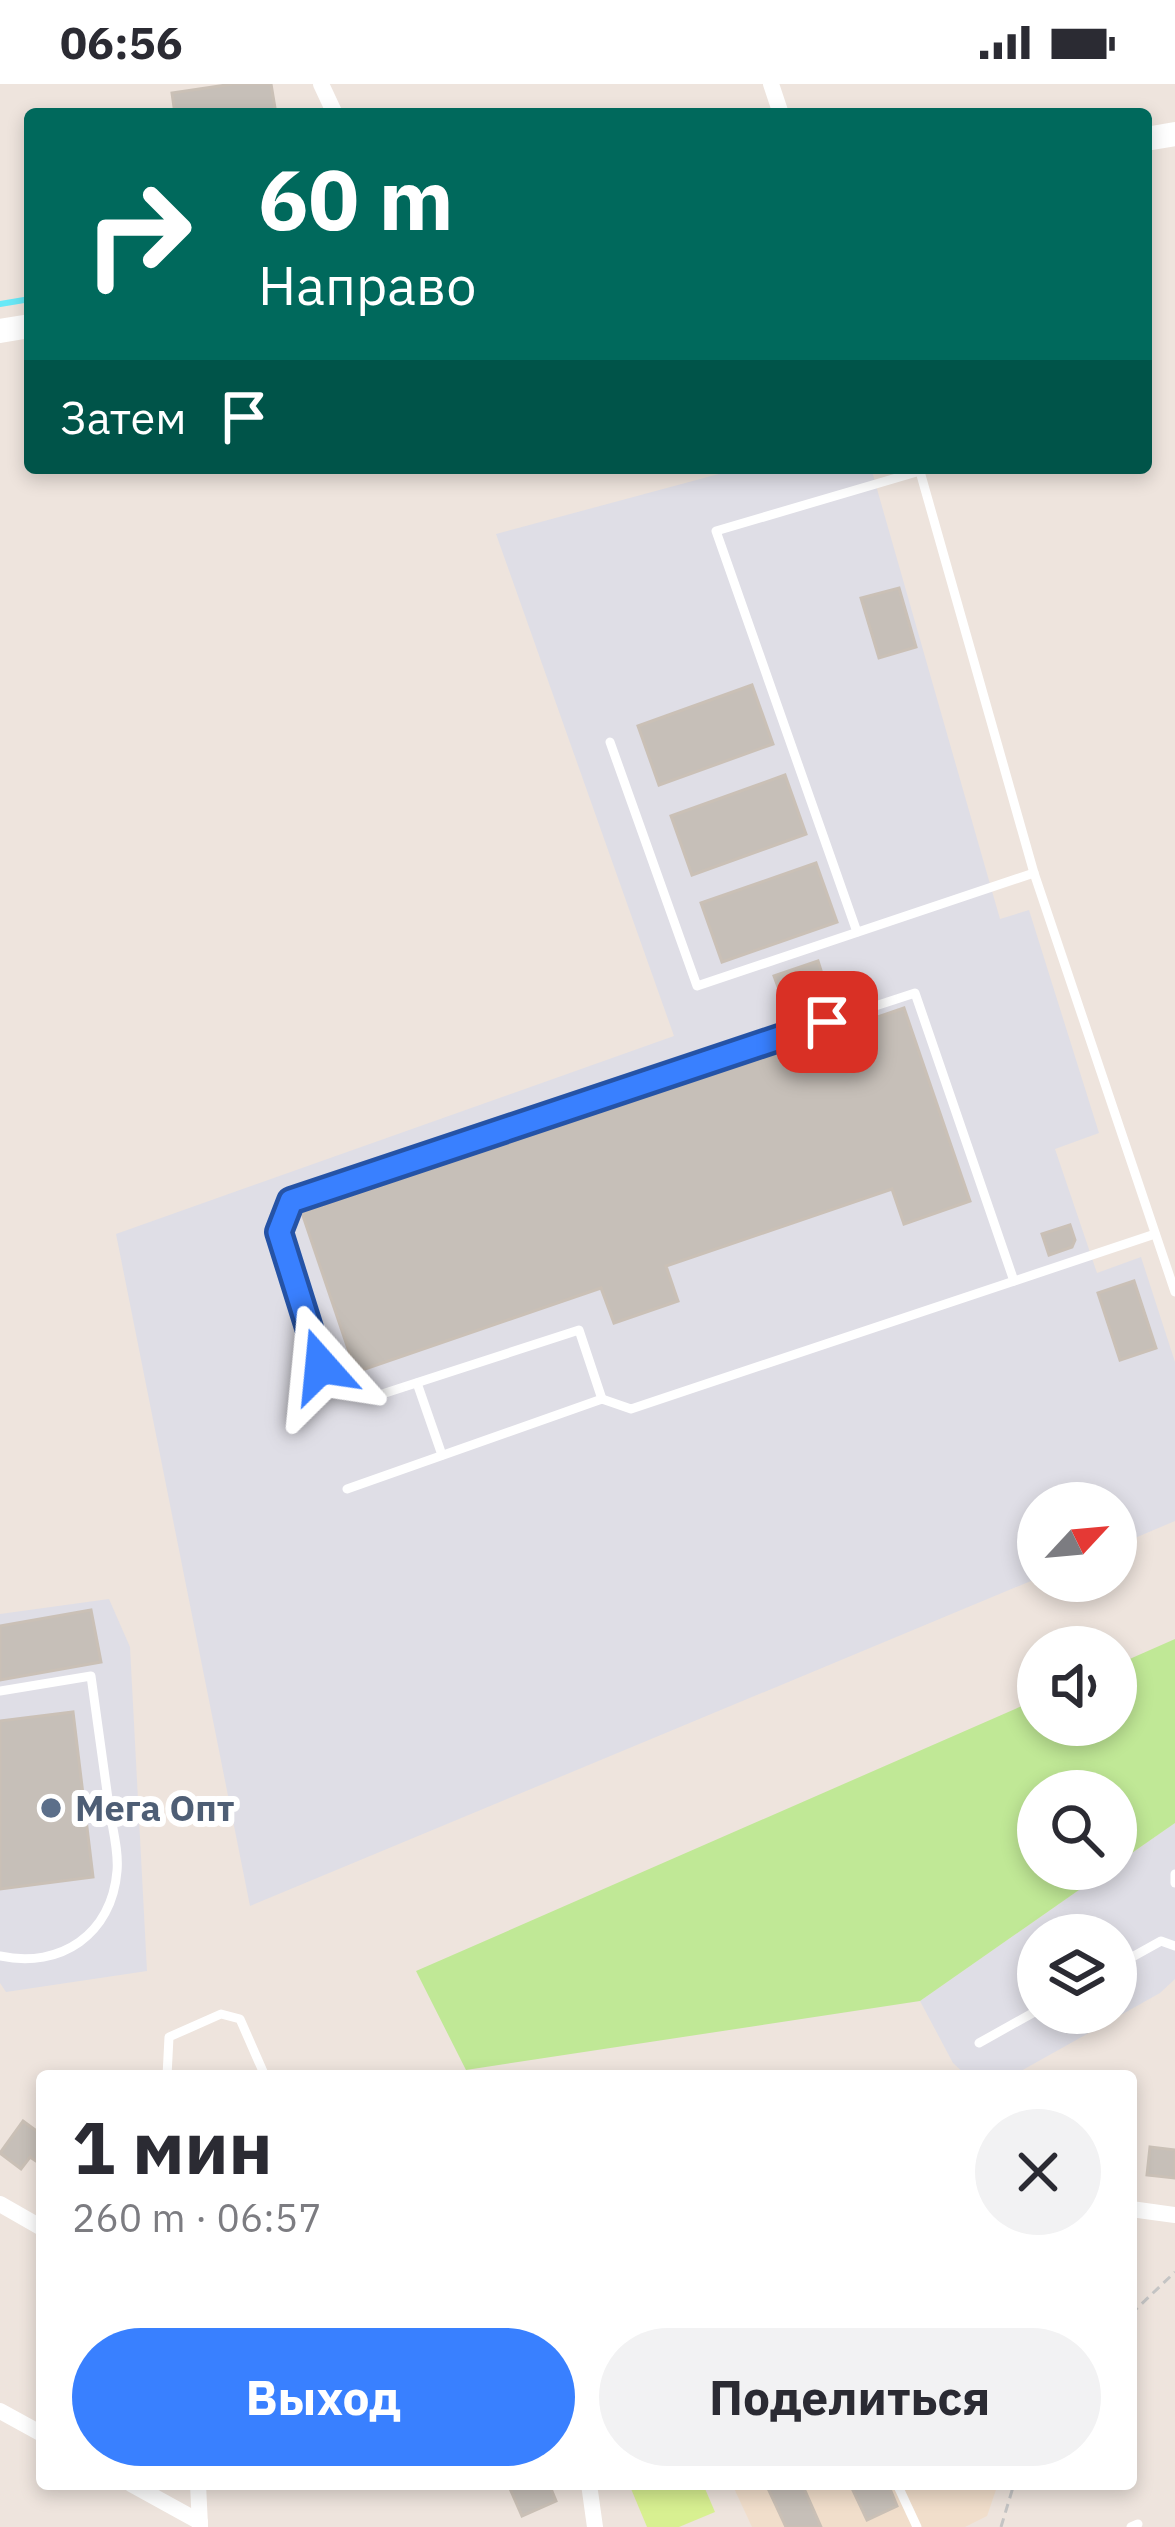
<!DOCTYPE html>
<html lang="ru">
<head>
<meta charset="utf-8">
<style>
  :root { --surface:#fff; --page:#f2f2f3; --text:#2b2b33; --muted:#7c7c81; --accent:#3980ff }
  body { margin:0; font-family:"IBM Plex Sans",sans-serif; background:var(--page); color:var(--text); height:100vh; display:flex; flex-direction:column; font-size:45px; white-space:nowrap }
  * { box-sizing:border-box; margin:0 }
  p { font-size:39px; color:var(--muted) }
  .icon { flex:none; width:66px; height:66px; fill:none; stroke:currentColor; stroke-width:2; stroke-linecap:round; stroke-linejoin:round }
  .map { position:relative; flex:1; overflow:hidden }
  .details { position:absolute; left:36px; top:1986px; width:1101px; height:420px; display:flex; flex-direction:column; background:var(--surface); border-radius:12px; box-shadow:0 6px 18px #0003 }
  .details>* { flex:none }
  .banner { position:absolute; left:24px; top:24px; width:1128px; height:366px; border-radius:12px; box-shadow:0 6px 18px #0003; background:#00695c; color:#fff; overflow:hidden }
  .needle { width:78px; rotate:64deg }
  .tools { position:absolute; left:1017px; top:1398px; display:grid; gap:24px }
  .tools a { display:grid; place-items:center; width:120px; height:120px; border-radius:50%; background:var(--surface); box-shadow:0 6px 18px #0003; font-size:60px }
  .pin { position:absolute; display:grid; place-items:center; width:102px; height:102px; color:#fff; margin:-51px; border-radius:24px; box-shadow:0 6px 18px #0006 }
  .me { position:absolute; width:132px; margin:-66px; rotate:342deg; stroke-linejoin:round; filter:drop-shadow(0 0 9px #0008) }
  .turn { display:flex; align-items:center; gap:42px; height:252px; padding:0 36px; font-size:54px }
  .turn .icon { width:156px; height:156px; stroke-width:2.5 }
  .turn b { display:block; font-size:84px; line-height:102px }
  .then { display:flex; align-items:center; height:114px; padding:0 36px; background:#0003; gap:24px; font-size:45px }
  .round { display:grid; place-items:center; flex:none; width:126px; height:126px; border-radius:63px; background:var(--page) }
  .headline { display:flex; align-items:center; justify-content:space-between; height:204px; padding:0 36px }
  h1 { font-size:72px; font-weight:800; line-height:90px }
  .primary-button { display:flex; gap:24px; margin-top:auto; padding:24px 36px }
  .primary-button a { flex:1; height:138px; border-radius:72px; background:var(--accent); color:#fff; font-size:48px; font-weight:800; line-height:138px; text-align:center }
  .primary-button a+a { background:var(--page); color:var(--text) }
  .status { display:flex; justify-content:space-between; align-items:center; height:84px; padding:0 60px; background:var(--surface); direction:ltr }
  .status svg { height:33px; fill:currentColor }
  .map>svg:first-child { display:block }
</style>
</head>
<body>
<div class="status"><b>06:56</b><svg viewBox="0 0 49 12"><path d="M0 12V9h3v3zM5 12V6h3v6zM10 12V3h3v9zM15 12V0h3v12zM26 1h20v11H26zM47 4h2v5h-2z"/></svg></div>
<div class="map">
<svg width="1175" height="2443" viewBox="0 0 1175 2443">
  <rect width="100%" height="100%" fill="#eee4dd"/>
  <g fill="#dfdee6" fill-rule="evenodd">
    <path d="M741 384H871L1000 835 1029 826 1099 1049 1055 1065 1097 1189 1141 1173 1175 1278V1437L1116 1462V1419H1038V1494L250 1822 116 1150 674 952 496 450Z"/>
    <path d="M109 1515 130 1563 147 1887 6 1908 0 1899V1530Z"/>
    <path d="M1175 1739V1895L1160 1909 1012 1992H967L953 1979 920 1917 1109 1785H1116V1780ZM1038 1851H1116V1929H1038Z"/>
  </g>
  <path fill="#f1decb" d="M732 2400H998L987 2432 965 2443H752Z"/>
  <path fill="#c0e896" d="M1175 1555V1739L1116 1780V1707H1038V1785H1109L920 1917 466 1986 416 1887 1038 1615V1641H1116V1581Z"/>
  <path fill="#d8f091" d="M629 2400H703L715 2428 679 2443H647Z"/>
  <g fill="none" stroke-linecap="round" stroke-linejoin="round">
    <path stroke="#69e9f7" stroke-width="6" d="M0 220 30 215"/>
  </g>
  <g fill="#c6bfb8" stroke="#cac0b6" stroke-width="3">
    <path d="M233 0H271L276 30H175L172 9Z"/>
    <path d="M899 504 916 563 879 574 861 514Z"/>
    <path d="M752 601 773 660 659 701 638 642Z"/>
    <path d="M785 691 806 750 692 791 671 732Z"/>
    <path d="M816 779 837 838 722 878 701 819Z"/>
    <path d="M818 877 824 896 781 911 774 892Z"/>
    <path d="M904 924 970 1117 904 1140 892 1105 666 1182 678 1217 614 1239 601 1204 356 1288 302 1129Z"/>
    <path d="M1070 1141 1075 1156 1072 1163 1049 1171 1042 1150Z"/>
    <path d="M1134 1197 1156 1264 1120 1276 1098 1209Z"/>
    <path d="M91 1526 101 1578 0 1596V1542Z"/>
    <path d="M73 1628 93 1793 0 1805V1637Z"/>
    <path d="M23 2037 42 2051V2081L30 2073 21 2085 0 2069Z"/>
    <path d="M1150 2063 1175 2066V2094L1147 2091Z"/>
    <path d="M508 2400H549L556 2417 522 2432Z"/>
    <path d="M766 2400H802L821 2443H786Z"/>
    <path d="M850 2400H888L897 2422 867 2436Z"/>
  </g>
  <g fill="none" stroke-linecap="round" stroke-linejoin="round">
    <g stroke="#c4c4c4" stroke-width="3" stroke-dasharray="9 6" stroke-linecap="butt">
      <path d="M1131 2230 1175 2188"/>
      <path d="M1001 2443 1014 2400"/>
    </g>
    <g stroke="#fff" stroke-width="9">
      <path d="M919 384 1034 789 1175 1208"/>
      <path d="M610 658 697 902 1034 789"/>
      <path d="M857 848 716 447 920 387"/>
      <path d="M417 1299 442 1371"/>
      <path d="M602 1315 579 1246 373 1313 341 1306 321 1281 279 1148 284 1126 301 1110 915 909 1014 1197"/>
      <path d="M347 1405 602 1315 631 1325 1155 1150"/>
      <path d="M0 1607 91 1592C97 1636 103 1679 109 1722 112 1743 119 1767 117 1787 112 1850 61 1885 0 1872"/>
      <path d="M1175 1790V1799"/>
      <path d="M1116 1882 1161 1857 1175 1862"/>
      <path d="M979 1959 1038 1926"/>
      <path d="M167 1992 169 1953 221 1930 240 1935 265 1992"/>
      <path d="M897 2400 917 2443"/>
      <path d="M1131 2443 1138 2440"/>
    </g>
    <g stroke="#fff" stroke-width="16">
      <path d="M321 0 335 30"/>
      <path d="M771 0 781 30"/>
      <path d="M0 2120 42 2144"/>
      <path d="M1131 2125 1175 2131"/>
      <path d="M0 2327 42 2350"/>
      <path d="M131 2400 200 2438"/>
      <path d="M198 2400 200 2442"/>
      <path d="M589 2400 595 2443"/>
    </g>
    <g stroke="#fff" stroke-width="24">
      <path d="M1146 55 1175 50"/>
      <path d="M0 247 30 242"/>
    </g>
  </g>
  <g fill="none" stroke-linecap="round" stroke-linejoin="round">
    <g stroke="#2553a6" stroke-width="30">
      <path id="route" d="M321 1282 279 1148 291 1117 827 938"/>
    </g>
    <use href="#route" stroke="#3980ff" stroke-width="21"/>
  </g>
  <circle fill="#5c6f8a" stroke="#fff" stroke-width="4.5" cx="51" cy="1724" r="12"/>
  <g text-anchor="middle" stroke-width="12" stroke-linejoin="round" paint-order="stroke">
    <g font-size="36" font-weight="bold" fill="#4e5e75" stroke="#fff" text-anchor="start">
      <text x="75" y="1737">Мега Опт</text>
    </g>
  </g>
</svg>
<div class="tools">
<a><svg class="needle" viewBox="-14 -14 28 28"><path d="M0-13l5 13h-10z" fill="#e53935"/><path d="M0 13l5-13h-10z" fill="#7c7c81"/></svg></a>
<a><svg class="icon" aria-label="sound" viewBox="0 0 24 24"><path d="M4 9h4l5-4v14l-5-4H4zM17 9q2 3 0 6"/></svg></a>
<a><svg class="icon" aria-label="search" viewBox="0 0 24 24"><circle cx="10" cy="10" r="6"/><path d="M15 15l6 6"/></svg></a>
<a><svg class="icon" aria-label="layers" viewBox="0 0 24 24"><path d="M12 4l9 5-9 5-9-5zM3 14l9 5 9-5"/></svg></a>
</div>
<div class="pin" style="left:827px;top:938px;background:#d93025"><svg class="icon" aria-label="arrive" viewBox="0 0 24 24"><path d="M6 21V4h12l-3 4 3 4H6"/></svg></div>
<svg class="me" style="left:321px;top:1282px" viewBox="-20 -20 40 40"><path d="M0-17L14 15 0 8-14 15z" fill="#3980ff" stroke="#fff" stroke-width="4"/></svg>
<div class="banner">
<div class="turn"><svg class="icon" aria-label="right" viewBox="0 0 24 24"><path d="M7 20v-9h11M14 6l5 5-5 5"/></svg><div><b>60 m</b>Направо</div></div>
<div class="then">Затем<svg class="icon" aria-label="arrive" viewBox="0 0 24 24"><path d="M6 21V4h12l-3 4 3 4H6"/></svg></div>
</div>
<section class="details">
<div class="headline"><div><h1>1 мин</h1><p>260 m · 06:57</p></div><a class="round"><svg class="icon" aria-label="close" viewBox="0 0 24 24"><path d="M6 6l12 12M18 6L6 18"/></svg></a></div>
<div class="primary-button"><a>Выход</a><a>Поделиться</a></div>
</section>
</div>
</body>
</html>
